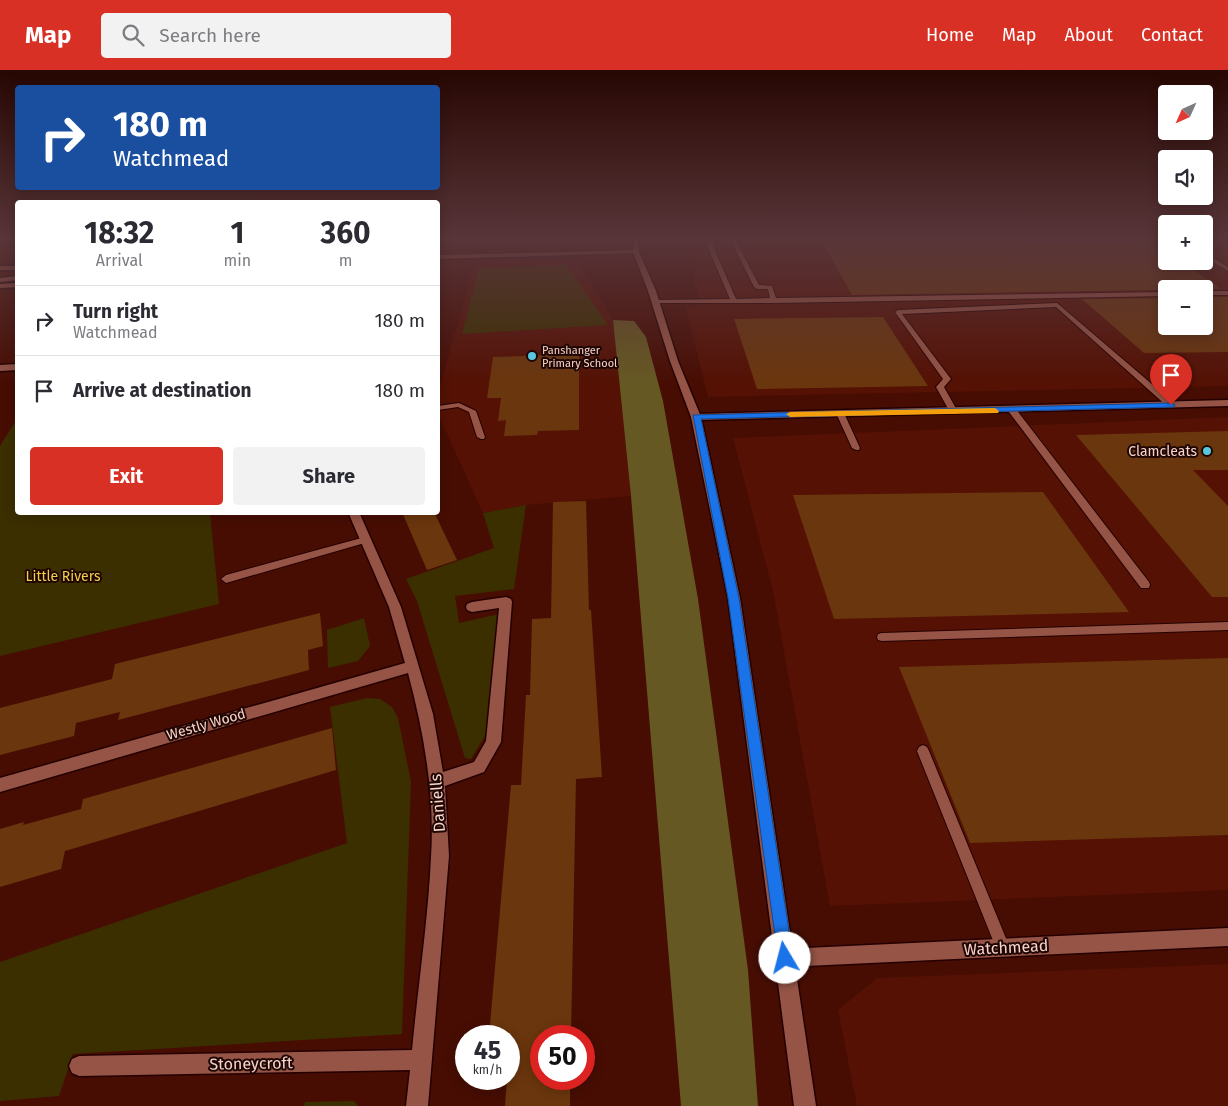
<!DOCTYPE html>
<html lang="en">
<head>
<meta charset="utf-8">
<style>
  :root { --surface:#fff; --page:#f2f2f3; --text:#2b2b33; --muted:#7c7c81; --line:#e1e1e2; --accent:#d93025 }
  body { margin:0; font-family:"Fira Sans",sans-serif; background:var(--page); color:var(--text); height:100vh; display:flex; flex-direction:column; font-size:19px; white-space:nowrap }
  * { box-sizing:border-box; margin:0 }
  p { font-size:16px; color:var(--muted) }
  .icon { flex:none; width:28px; height:28px; fill:none; stroke:currentColor; stroke-width:2; stroke-linecap:round; stroke-linejoin:round }
  .map { position:relative; flex:1; overflow:hidden }
  .sheet { position:absolute; left:15px; top:130px; width:425px; height:315px; display:flex; flex-direction:column; background:var(--surface); border-radius:5px; box-shadow:0 2px 12px #0003 }
  .sheet>* { flex:none }
  .top-card { position:absolute; left:15px; top:15px; width:425px; height:105px; border-radius:5px; box-shadow:0 2px 12px #0003; background:#1a4fa0; color:#fff; overflow:hidden }
  .needle { width:32px; rotate:225deg }
  .controls { position:absolute; left:1158px; top:15px; display:grid; gap:10px }
  .controls a { display:grid; place-items:center; width:55px; height:55px; border-radius:5px; background:var(--surface); box-shadow:0 2px 12px #0003; font-size:25px }
  .speed { position:absolute; left:455px; top:955px; display:flex; gap:10px; font-size:25px; font-weight:700; text-align:center }
  .speed>* { display:grid; place-content:center; width:65px; height:65px; border-radius:50%; background:var(--surface); box-shadow:0 2px 12px #0003; line-height:1 }
  .speed small { font-size:12px; font-weight:400 }
  .speed .limit { border:8px solid #d22; background:#fff; color:#111 }
  .pin { position:absolute; display:grid; place-items:center; width:42px; height:42px; color:#fff; margin:-51px -21px; border-radius:50% 50% 50% 0; rotate:-45deg; box-shadow:0 0 5px #0007 }
  .pin .icon { rotate:45deg }
  .me { position:absolute; width:55px; margin:-28px; rotate:352deg; stroke-linejoin:round; filter:drop-shadow(0 0 4px #0008) }
  .turn { display:flex; align-items:center; gap:18px; height:105px; padding:0 15px; font-size:22px }
  .turn .icon { width:65px; height:65px; stroke-width:2.5 }
  .turn b { display:block; font-size:35px; line-height:42px }
  .eta { display:flex; justify-content:space-evenly; align-items:center; height:85px; text-align:center }
  .eta b { font-size:30px; font-weight:700; line-height:35px }
  .primary-button { display:flex; gap:10px; margin-top:auto; padding:10px 15px }
  .primary-button a { flex:1; height:58px; border-radius:5px; background:var(--accent); color:#fff; font-size:20px; font-weight:700; line-height:58px; text-align:center }
  .primary-button a+a { background:var(--page); color:var(--text) }
  ul { padding:0; list-style:none }
  li { display:flex; align-items:center; gap:15px; height:70px; padding:0 15px; border-top:1px solid var(--line) }
  li div { flex:1 }
  li b { display:block; font-size:19px }
  li em { font-style:normal }
  header { display:flex; align-items:center; gap:30px; box-sizing:border-box; height:70px; padding:0 25px; background:var(--accent); color:#fff }
  header strong { font-size:24px }
  nav { display:flex; gap:28px; margin-inline-start:auto; font-size:18px }
  .search { width:350px; height:45px; background:var(--page); display:flex; align-items:center; gap:12px; box-sizing:border-box; padding:0 18px; border-radius:5px; color:var(--muted); font-size:19px }
  .map>svg:first-child { display:block }
</style>
</head>
<body>
<header>
<strong>Map</strong>
<div class="search"><svg class="icon" aria-label="search" viewBox="0 0 24 24"><circle cx="10" cy="10" r="6"/><path d="M15 15l6 6"/></svg>Search here</div>
<nav><a>Home</a><a>Map</a><a>About</a><a>Contact</a></nav>
</header>
<div class="map">
<svg width="1228" height="1036" viewBox="0 0 1228 1036">
  <rect width="100%" height="100%" fill="#470d03"/>
  <g fill="#541104" fill-rule="evenodd">
    <path d="M699 168H1166V191H1204V168H1228V316L708 327 686 238 702 235 693 211ZM1166 219H1204V256H1166Z"/>
    <path d="M577 191 613 250 631 426 526 435 483 443 438 344V323L475 192Z"/>
    <path d="M1228 347V820L830 836 773 521 733 368Z"/>
    <path d="M1228 894V1036H857L838 940 877 908Z"/>
  </g>
  <g fill="#3b2f00">
    <path d="M566 195 608 255 462 264 479 198Z"/>
    <path d="M15 352H17L18 442 210 443 219 534 0 586V376Z"/>
    <path d="M526 435 514 519 455 526 459 553 504 543 486 664 471 689 465 688 417 531 406 509 494 478 483 443Z"/>
    <path d="M364 548 370 576 358 591 328 598 327 560Z"/>
    <path d="M367 628 380 629 392 637 398 648 411 712 402 964 73 984 59 1026 0 1031V892L347 773 330 637Z"/>
    <path d="M354 1031 358 1036H304L305 1032Z"/>
  </g>
  <path fill="#665823" d="M613 250 634 251 646 267 663 331 698 529 748 900 758 1036H681L631 426Z"/>
  <g fill="#6a360d">
    <path d="M820 168H1146L1166 182V191H1181L1221 219 852 225Z"/>
    <path d="M1204 227H1228V282L1144 283 1082 229 1166 228V256H1204Z"/>
    <path d="M883 247 928 316 757 319 734 249Z"/>
    <path d="M579 284V360L538 361 537 365 504 366 506 350 498 351 501 328H487L493 287Z"/>
    <path d="M1228 361V400H1193L1228 436V527H1212L1076 365Z"/>
    <path d="M1043 422 1129 542 834 549 793 425Z"/>
    <path d="M586 431 589 540H591L602 707 576 709 571 966H541V1009H570V1036H505L507 1009H509V966H489L511 715H521L526 625H530L532 549 551 548 553 432Z"/>
    <path d="M402 442H434L457 490 427 500Z"/>
    <path d="M320 543 323 576 308 580 309 600 118 650 120 642 76 653 74 666 0 685V638L112 609 115 594Z"/>
    <path d="M1228 588V765L970 773 899 597Z"/>
    <path d="M332 658 336 700 65 781 61 799 0 817V759L24 752 23 755 81 739 83 729Z"/>
  </g>
  <g fill="none" stroke-linecap="round" stroke-linejoin="round">
    <g stroke="#250000" stroke-width="2">
      <g id="service">
        <path d="M708 168H714V178L736 229 770 228 768 219H757L754 217 730 169 731 168H818L815 170 736 171 759 215 772 216 776 228 1166 222V226L774 233H655L654 232 657 230 730 229 708 178Z"/>
        <path d="M1204 184H1207L1228 197V201L1204 187Z"/>
        <rect x="1204" y="221" width="24" height="4"/>
        <path d="M1057 233 1174 333V337H1168L1056 237 902 244 951 309 944 317 958 342 957 344H951L936 317 943 309 895 242 898 240Z"/>
        <path d="M459 333 476 341 485 367 484 369H481L477 367 469 342 458 337 438 340V336Z"/>
        <path d="M1009 338H1015L1149 512 1150 515 1149 518H1141L1009 342Z"/>
        <path d="M837 341H843L844 343 860 378 859 380H856L852 378 836 343Z"/>
        <path d="M365 467 370 470 368 472 226 513 221 509 226 505Z"/>
        <path d="M1228 552V560L882 571 878 570 877 567 878 564 882 563Z"/>
        <path d="M923 675 927 677 929 681 1010 878 1008 883 1003 885 998 883 917 681 919 677Z"/>
      </g>
    </g>
    <g stroke="#250000" stroke-width="3">
      <g id="minor">
        <rect x="0" y="196" width="18" height="4"/>
        <path d="M18 213V217L0 218V214Z"/>
        <path d="M18 294V300L0 301V295Z"/>
        <path d="M1228 330V336L696 350 691 347 696 344Z"/>
        <path d="M348 442H359L401 537 433 644 443 702 474 692 486 671 499 538 472 542 467 540 466 537 467 534 472 532 506 527 511 529 512 532 501 672 484 702 445 716 449 786 428 1036H406L410 1000 79 1006 72 1003 69 996 72 989 79 986 412 980C418 916 428 851 431 787 435 725 424 663 408 603L0 722V708L405 593 389 537Z"/>
        <path d="M1228 858V876L785 897 778 895 776 888 778 881 785 879Z"/>
      </g>
    </g>
    <g stroke="#250000" stroke-width="3">
      <g id="tertiary">
        <path d="M636 180 639 182 638 183 438 189V185Z"/>
        <path d="M18 206V210L0 212V208Z"/>
      </g>
    </g>
    <g stroke="#250000" stroke-width="3">
      <path id="secondary" d="M633 168H639V182L656 221 678 291 701 347 740 528 816 1036H794L728 528 691 347 670 291 648 221 633 182Z"/>
    </g>
    <use href="#service" fill="#955446" fill-rule="evenodd"/>
    <use href="#minor" fill="#955446" fill-rule="evenodd"/>
    <use href="#tertiary" fill="#955446" fill-rule="evenodd"/>
    <use href="#secondary" fill="#955446" fill-rule="evenodd"/>
  </g>
  <linearGradient id="sky" x2="0" y2="1"><stop stop-color="#270702"/><stop offset="0.54" stop-color="#583539"/><stop offset="1" stop-color="#583539" stop-opacity="0"/></linearGradient>
  <rect width="1228" height="313" fill="url(#sky)"/>
  <path fill="#1a73e8" stroke="#114b97" d="M1171 333 1175 335 1174 337 701 349 739 528 793 888 791 894 785 896 779 894 728 528 693 345Z"/>
  <path fill="#f59e0b" d="M995 338 999 341 998 343 790 347 786 344 790 342Z"/>
  <g fill="#56c9e1" stroke="#1e0603" stroke-width="2">
    <circle cx="532" cy="286" r="5"/>
    <circle cx="1207" cy="381" r="5"/>
  </g>
  <g text-anchor="middle" stroke-width="4" stroke-linejoin="round" paint-order="stroke">
    <g font-size="11" fill="#f9d3ca" stroke="#1e0603" text-anchor="start">
      <text x="542" y="284">Panshanger<tspan x="542" dy="13">Primary School</tspan></text>
    </g>
    <g font-size="14" fill="#f9d3ca" stroke="#1e0603" text-anchor="end">
      <text x="1197" y="386">Clamcleats</text>
    </g>
    <g font-size="14" fill="#f4d04a" stroke="#1e0603">
      <text x="63" y="511">Little Rivers</text>
    </g>
    <g font-size="14" fill="#f9d3ca" stroke="#1e0603">
      <text transform="translate(206 654) rotate(-16)" y="5">Westly Wood</text>
    </g>
    <g font-size="16" fill="#f9d3ca" stroke="#1e0603">
      <text transform="translate(437 733) rotate(-94)" y="6">Daniells</text>
      <text transform="translate(1006 877) rotate(-3)" y="6">Watchmead</text>
      <text transform="translate(251 993) rotate(-1)" y="6">Stoneycroft</text>
    </g>
  </g>
</svg>
<div class="controls">
<a><svg class="needle" viewBox="-14 -14 28 28"><path d="M0-13l5 13h-10z" fill="#e53935"/><path d="M0 13l5-13h-10z" fill="#7c7c81"/></svg></a>
<a><svg class="icon" aria-label="sound" viewBox="0 0 24 24"><path d="M4 9h4l5-4v14l-5-4H4zM17 9q2 3 0 6"/></svg></a>
<a>+</a>
<a>−</a>
</div>
<div class="speed"><div>45<small>km/h</small></div><div class="limit">50</div></div>
<div class="pin" style="left:1171px;top:335px;background:#d93025"><svg class="icon" aria-label="arrive" viewBox="0 0 24 24"><path d="M6 21V4h12l-3 4 3 4H6"/></svg></div>
<svg class="me" style="left:785px;top:888px" viewBox="-20 -20 40 40"><circle r="19" fill="#fff"/><path d="M0-13L10 11 0 6-10 11z" fill="#1a73e8"/></svg>
<div class="top-card">
<div class="turn"><svg class="icon" aria-label="right" viewBox="0 0 24 24"><path d="M7 20v-9h11M14 6l5 5-5 5"/></svg><div><b>180 m</b>Watchmead</div></div>
</div>
<section class="sheet">
<div class="eta">
<div><b>18:32</b><p>Arrival</p></div>
<div><b>1</b><p>min</p></div>
<div><b>360</b><p>m</p></div>
</div>
<ul>
<li><svg class="icon" aria-label="right" viewBox="0 0 24 24"><path d="M7 20v-9h11M14 6l5 5-5 5"/></svg><div><b>Turn right</b><p>Watchmead</p></div><em>180 m</em></li>
<li><svg class="icon" aria-label="arrive" viewBox="0 0 24 24"><path d="M6 21V4h12l-3 4 3 4H6"/></svg><div><b>Arrive at destination</b></div><em>180 m</em></li>
</ul>
<div class="primary-button"><a>Exit</a><a>Share</a></div>
</section>
</div>
</body>
</html>
